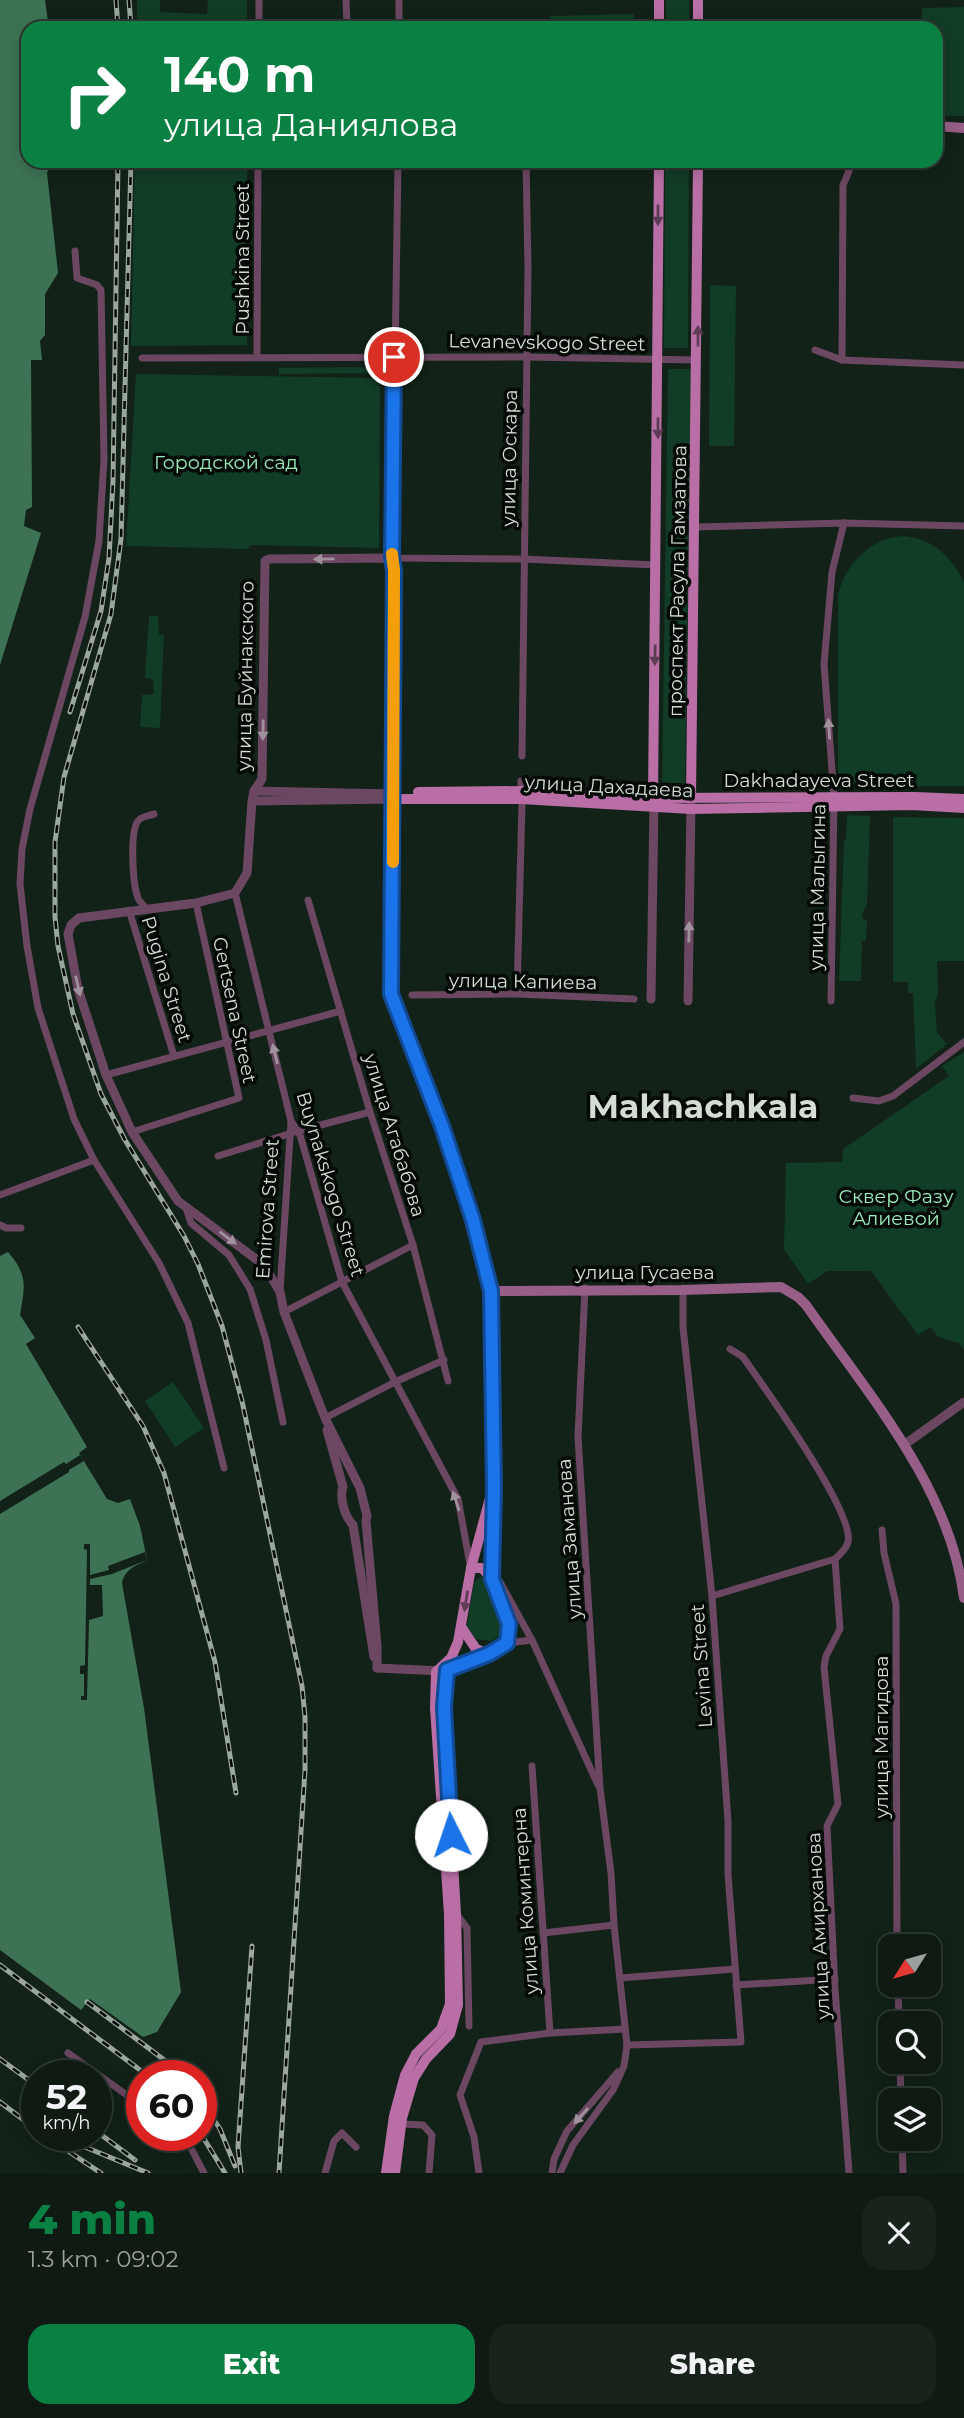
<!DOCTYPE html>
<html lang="en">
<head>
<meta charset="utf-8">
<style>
  :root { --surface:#0e1a12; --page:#17231b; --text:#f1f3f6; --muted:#9ba19f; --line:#2e3832; --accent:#0b8043 }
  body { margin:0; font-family:Montserrat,sans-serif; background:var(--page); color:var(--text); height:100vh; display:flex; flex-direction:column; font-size:26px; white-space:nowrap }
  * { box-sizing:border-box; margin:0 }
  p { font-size:23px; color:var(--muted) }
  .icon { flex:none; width:38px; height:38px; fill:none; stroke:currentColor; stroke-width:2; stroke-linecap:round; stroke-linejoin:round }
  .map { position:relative; height:2173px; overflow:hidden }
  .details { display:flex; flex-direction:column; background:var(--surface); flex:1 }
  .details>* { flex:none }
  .guide { position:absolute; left:21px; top:21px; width:922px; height:147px; border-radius:21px; box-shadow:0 4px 18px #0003,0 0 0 2px var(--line); background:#0b8043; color:#fff; overflow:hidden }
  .needle { width:46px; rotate:233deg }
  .fabs { position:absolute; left:878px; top:1934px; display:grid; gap:14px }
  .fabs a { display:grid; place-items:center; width:63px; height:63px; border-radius:14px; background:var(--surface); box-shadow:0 4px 18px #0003,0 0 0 2px var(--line); font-size:35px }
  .speed { position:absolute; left:21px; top:2060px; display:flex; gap:14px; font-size:35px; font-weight:700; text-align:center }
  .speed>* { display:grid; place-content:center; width:91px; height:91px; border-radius:50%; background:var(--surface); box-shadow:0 4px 18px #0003,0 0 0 2px var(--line); line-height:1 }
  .speed small { font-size:18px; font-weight:400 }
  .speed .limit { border:10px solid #d22; background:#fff; color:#111 }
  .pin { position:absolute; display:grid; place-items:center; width:60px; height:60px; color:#fff; margin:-30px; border:4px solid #fff; border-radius:50%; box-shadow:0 2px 7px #0007 }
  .me { position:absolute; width:77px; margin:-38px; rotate:356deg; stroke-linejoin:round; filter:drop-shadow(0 0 5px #0008) }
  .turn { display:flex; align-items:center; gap:24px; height:147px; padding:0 28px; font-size:32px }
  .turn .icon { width:91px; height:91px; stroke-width:2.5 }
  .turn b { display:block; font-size:49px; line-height:60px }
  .round { display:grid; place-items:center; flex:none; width:74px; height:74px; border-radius:21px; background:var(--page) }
  .overview { display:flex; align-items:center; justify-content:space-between; height:119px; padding:0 28px }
  h1 { font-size:42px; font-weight:800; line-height:52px; color:var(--accent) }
  .button { display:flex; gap:14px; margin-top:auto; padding:14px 28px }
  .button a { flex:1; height:80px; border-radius:21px; background:var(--accent); color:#fff; font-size:28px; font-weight:800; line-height:80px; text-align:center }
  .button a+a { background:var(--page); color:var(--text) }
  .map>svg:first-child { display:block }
</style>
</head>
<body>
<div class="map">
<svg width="964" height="2173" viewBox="0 0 964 2173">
  <rect width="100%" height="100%" fill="#122218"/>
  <g fill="#113c26">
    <path d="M137 0H160V12L207 14 208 0H247V28H137Z"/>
    <rect x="666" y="0" width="23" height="28"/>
    <path d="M964 7V116H936V28H922V8Z"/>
    <path d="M634 14V28H550V16Z"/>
    <path d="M135 161H247V345L131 346Z"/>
    <path d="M665 161H689L688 348H664Z"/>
    <path d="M710 285 736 286 734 446H709Z"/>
    <path d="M377 367V373L279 374V368Z"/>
    <path d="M668 369H691L685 783H662Z"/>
    <path d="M136 374 380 378 379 548 251 545 248 549 126 546Z"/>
    <path d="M904 536C934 539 950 556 964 582V786L838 787V595C846 563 870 538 904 536Z"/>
    <path d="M149 616H158L159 635H164L160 728 140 727 142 695 154 694 153 679 145 678Z"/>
    <path d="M847 815 870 816 867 904 862 914 863 919 867 920 866 941H862L861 981H839L844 840H846Z"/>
    <path d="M893 817 964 818V961H937L938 993 935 1004 937 1032 947 1044 916 1069 913 993H908V982H893Z"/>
    <path d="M964 1052V1350L959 1343 938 1337 931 1327 918 1335 871 1271H827L808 1284 784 1249 786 1163 842 1162 843 1149 949 1076 942 1066Z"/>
    <path d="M173 1382 204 1428 175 1447 145 1401Z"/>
    <path d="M482 1576 487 1580 502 1625 500 1635 491 1641 476 1639 467 1626 474 1582Z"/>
  </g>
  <g fill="#3d7354">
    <path d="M0 0H45L49 28H28V161H52L47 173 58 273 45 294V335L40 341 42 360H31L32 507 26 510 24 526 41 533 0 665Z"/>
    <path d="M8 1252C28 1275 25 1286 20 1315L35 1338 26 1344 87 1447 79 1453 107 1499 118 1503 130 1499 140 1526 147 1560C135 1566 125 1569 122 1583L144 1708 181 1992 157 2032 143 2037 90 1999 81 2010 0 1950V1256Z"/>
  </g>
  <g fill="#122218">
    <path d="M80 1455 84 1461 69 1470V1472L0 1514V1501L64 1462 66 1464Z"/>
    <path d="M84 1544H90V1575L109 1570 108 1566 145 1552 147 1560 112 1574 90 1579V1585H102L103 1616 89 1620 87 1700H81V1696H84V1674H80V1666L85 1665 87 1550 84 1549Z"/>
  </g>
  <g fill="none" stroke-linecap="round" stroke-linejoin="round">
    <g stroke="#6b4761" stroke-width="7">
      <path d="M346 0 347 24H440"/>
      <path d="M399 0V27"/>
      <path d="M259 28V0"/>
      <path d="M398 161 392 558 523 559 656 565"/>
      <path d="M75 251 77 278 97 285 101 290 104 459 99 541 85 617 30 809 22 849 20 884 27 946 38 1008 74 1119 94 1160 159 1263 188 1323 224 1468"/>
      <path d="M815 350 842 360 964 365"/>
      <path d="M257 357 258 161"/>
      <path d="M142 358 526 357 697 360"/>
      <path d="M842 360 843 185 849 171 850 161"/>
      <path d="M695 527 844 523 964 526"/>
      <path d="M522 756 528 268 526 161"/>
      <path d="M235 893 291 1121 300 1135 342 1282 458 1499 470 1564"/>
      <path d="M308 900 370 1112 413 1245 448 1381"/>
      <path d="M146 908C142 904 138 901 137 895 133 882 129 829 139 820 142 816 150 816 154 814"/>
      <path d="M129 910 174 1056"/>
      <path d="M517 994 522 804 521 781"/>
      <path d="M412 995 517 994 634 999"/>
      <path d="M831 1001 834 797 824 664 832 572 844 523"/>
      <path d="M106 1075 341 1011"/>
      <path d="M853 1098 879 1101 893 1096 964 1042"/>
      <path d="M132 1132 239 1098 196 903"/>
      <path d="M218 1156 298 1131 370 1112"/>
      <path d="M0 1195 94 1160"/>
      <path d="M186 1208 191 1223 229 1255 250 1289 266 1340 283 1422"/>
      <path d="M0 1225 6 1228H21"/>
      <path d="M280 1291 291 1122"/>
      <path d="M284 1312 413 1245"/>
      <path d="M730 1349 743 1357C763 1386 855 1512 848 1542 846 1550 840 1554 835 1559L840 1629 826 1656 824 1667 838 1804 827 1826 835 1989 849 2173"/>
      <path d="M325 1418 395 1382 444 1360"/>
      <path d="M882 1530 884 1553 896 1604 897 1946"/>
      <path d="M493 1579 500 1582 532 1640 598 1785"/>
      <path d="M712 1596 835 1559"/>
      <path d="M507 1643 532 1640"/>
      <path d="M532 1766 550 2033"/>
      <path d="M457 1915 467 1928 469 2026"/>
      <path d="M543 1933 614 1925"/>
      <path d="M620 1978 735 1969"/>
      <path d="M898 1984 899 2023"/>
      <path d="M736 1985 835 1979"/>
      <path d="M627 2045 741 2042 728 1874V1821L712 1596 683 1327V1288"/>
      <path d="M68 2053 142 2106"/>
      <path d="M900 2062 901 2100"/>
      <path d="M401 2124 423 2125 432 2135 429 2173"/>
      <path d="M180 2135 191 2148 204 2173"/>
      <path d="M902 2138 903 2173"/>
      <path d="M325 2173 334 2141 342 2133 356 2147"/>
      <path d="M479 2173 474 2137 460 2095 481 2042 550 2033 625 2029"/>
      <path d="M552 2173 554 2159 567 2131 618 2072"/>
      <path d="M560 2173 573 2145 613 2090 624 2066 627 2045 614 1925 611 1873 600 1788 578 1437 585 1288"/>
    </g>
    <g stroke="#6b4761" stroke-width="9">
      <path d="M254 791 392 794V787"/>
      <path d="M252 801 394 799V570L392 558 269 559 265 561 262 779 254 791 252 801 247 873 235 893 196 903 79 918 71 925 68 934 78 989 106 1075 132 1132 178 1201 264 1265 280 1292 284 1312 325 1418 360 1488 367 1516 366 1521 377 1646V1668"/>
      <path d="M651 999 654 802"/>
      <path d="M688 1001 691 803"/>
      <path d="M327 1430 343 1487C339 1498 345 1517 353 1525L374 1657"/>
      <path d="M904 1445 964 1402"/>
      <path d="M377 1668 442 1671"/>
    </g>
    <g stroke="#975e87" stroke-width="10">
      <path d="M936 126 964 128"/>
      <path d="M489 1291 682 1290 781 1287 798 1297 806 1305C868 1394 950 1487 964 1598"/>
    </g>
    <g stroke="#b96fa5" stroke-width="10">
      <path d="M659 28V0"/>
      <path d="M698 28V0"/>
      <path d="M418 792 521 791 653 798 915 797 964 799"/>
      <path d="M691 797 698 161"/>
      <path d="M653 798 659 161"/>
      <path d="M471 1568H482L492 1579"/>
      <path d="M462 1628 476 1649 489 1654"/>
      <path d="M386 2173 394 2116 405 2075 416 2054 441 2029 450 2004 449 1914 435 1708 436 1672 451 1658 458 1642 471 1568 490 1498"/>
      <path d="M395 2173 402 2118 414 2078 426 2059 450 2034 458 2005 456 1914 444 1707 447 1670 489 1654 507 1643 510 1624 492 1579 494 1489 491 1291 473 1220 441 1126 391 994 394 799H521L691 809 912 805 964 808"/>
    </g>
    <g stroke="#9aa69e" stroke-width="5">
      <g id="rail">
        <path d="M116 0 118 28"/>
        <path d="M129 0 131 28"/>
        <path d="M131 161 121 539 111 614 64 777 55 842V917L58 946 73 1014 101 1094 125 1140 184 1236 198 1264 222 1326 242 1401 302 1686 305 1717V1770L279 2173"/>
        <path d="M70 712 101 611 109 558 113 481 118 161"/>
        <path d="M78 1327 143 1426 164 1473 215 1662 236 1793"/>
        <path d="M0 1965 148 2076"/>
        <path d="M87 2002 171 2065 181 2076"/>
        <path d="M0 2059 37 2086"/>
        <path d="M201 2100 220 2129 235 2166"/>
        <path d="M0 2102 37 2130"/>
        <path d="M96 2131 135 2160"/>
        <path d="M201 2134 225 2173"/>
        <path d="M44 2135 101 2173"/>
        <path d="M56 2135 148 2173"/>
        <path d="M241 2173 238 2147 252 1946"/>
      </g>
    </g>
    <use href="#rail" stroke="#040906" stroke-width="2.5" stroke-dasharray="8" stroke-linecap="butt"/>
  </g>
  <defs><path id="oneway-solid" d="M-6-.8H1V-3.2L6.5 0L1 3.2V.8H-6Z" transform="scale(1.75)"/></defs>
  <g fill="#5e3c56">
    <use href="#oneway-solid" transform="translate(658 215) rotate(90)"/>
    <use href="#oneway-solid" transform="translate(698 336) rotate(-90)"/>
    <use href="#oneway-solid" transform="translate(658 428) rotate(90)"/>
    <use href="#oneway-solid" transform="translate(655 655) rotate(91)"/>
    <use href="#oneway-solid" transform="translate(466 1601) rotate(99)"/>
  </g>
  <g fill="#9f929c">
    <use href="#oneway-solid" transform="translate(324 559) rotate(179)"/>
    <use href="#oneway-solid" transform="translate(829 729) rotate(-94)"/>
    <use href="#oneway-solid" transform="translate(263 730) rotate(91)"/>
    <use href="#oneway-solid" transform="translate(689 932) rotate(-89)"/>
    <use href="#oneway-solid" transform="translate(78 986) rotate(77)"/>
    <use href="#oneway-solid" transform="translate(275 1054) rotate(-104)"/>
    <use href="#oneway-solid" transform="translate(228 1238) rotate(37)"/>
    <use href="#oneway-solid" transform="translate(456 1501) rotate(-108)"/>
    <use href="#oneway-solid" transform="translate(581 2116) rotate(132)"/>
  </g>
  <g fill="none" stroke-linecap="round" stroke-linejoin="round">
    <g stroke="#114b97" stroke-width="18">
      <path id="route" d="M394 357 392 558 394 570 391 994 442 1126 473 1220 491 1291 494 1489 492 1579 509 1624 507 1643 489 1654 447 1670 444 1707 451 1835"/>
    </g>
    <use href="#route" stroke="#1a73e8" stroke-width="12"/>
    <path stroke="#f59e0b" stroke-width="12" d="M392 554 394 570 393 862"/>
  </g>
  <g text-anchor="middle" stroke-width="7" stroke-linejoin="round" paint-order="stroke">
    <g font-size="19" fill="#d3ddd6" stroke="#040906">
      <text transform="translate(242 259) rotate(-90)" y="7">Pushkina Street</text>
      <text transform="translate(547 342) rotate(1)" y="7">Levanevskogo Street</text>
      <text transform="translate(509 458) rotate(-89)" y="7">улица Оскара</text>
      <text transform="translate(677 581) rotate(-89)" y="7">проспект Расула Гамзатова</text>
      <text transform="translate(245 676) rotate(-89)" y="7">улица Буйнакского</text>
      <text x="819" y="787">Dakhadayeva Street</text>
      <text transform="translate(609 786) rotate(3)" y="7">улица Дахадаева</text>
      <text transform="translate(817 887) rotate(-89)" y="7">улица Малыгина</text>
      <text transform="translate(167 979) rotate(73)" y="7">Pugina Street</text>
      <text transform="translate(523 981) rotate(1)" y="7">улица Капиева</text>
      <text transform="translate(235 1010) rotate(78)" y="7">Gertsena Street</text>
      <text transform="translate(395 1135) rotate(73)" y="7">улица Агабабова</text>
      <text transform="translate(331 1184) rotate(73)" y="7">Buynakskogo Street</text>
      <text transform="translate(267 1209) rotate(-86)" y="7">Emirova Street</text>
      <text x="645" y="1279">улица Гусаева</text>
      <text transform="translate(569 1539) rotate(-94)" y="7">улица Заманова</text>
      <text transform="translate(701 1666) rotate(-94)" y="7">Levina Street</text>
      <text transform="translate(881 1737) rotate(-90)" y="7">улица Магидова</text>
      <text transform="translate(525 1901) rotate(-94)" y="7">улица Коминтерна</text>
      <text transform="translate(818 1926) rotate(-93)" y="7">улица Амирханова</text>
    </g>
    <g font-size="19" fill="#98eab9" stroke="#040906">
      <text x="226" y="469">Городской сад</text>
      <text x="896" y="1203">Сквер Фазу<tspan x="896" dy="22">Алиевой</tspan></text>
    </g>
    <g font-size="33" font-weight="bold" fill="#d3ddd6" stroke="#040906">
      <text x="703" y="1118">Makhachkala</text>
    </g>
  </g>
</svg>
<div class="fabs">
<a><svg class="needle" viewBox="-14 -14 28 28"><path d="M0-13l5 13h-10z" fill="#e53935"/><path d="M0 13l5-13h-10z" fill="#9ba19f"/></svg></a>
<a><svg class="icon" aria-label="search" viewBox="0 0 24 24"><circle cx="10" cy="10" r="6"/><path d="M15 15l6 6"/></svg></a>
<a><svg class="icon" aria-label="layers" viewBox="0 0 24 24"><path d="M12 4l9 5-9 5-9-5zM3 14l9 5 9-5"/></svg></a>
</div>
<div class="speed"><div>52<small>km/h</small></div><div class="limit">60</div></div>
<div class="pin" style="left:394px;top:357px;background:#d93025"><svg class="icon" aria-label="arrive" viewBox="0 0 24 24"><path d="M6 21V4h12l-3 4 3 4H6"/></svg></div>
<svg class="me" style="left:451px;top:1835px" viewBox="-20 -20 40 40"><circle r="19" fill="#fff"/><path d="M0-13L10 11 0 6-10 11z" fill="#1a73e8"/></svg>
<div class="guide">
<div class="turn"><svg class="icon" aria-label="right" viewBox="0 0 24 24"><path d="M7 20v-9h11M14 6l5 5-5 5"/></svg><div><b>140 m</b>улица Даниялова</div></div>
</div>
</div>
<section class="details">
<div class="overview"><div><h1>4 min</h1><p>1.3 km · 09:02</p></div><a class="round"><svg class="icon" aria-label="close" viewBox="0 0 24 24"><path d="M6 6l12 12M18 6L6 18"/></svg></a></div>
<div class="button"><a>Exit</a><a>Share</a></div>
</section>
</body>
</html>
